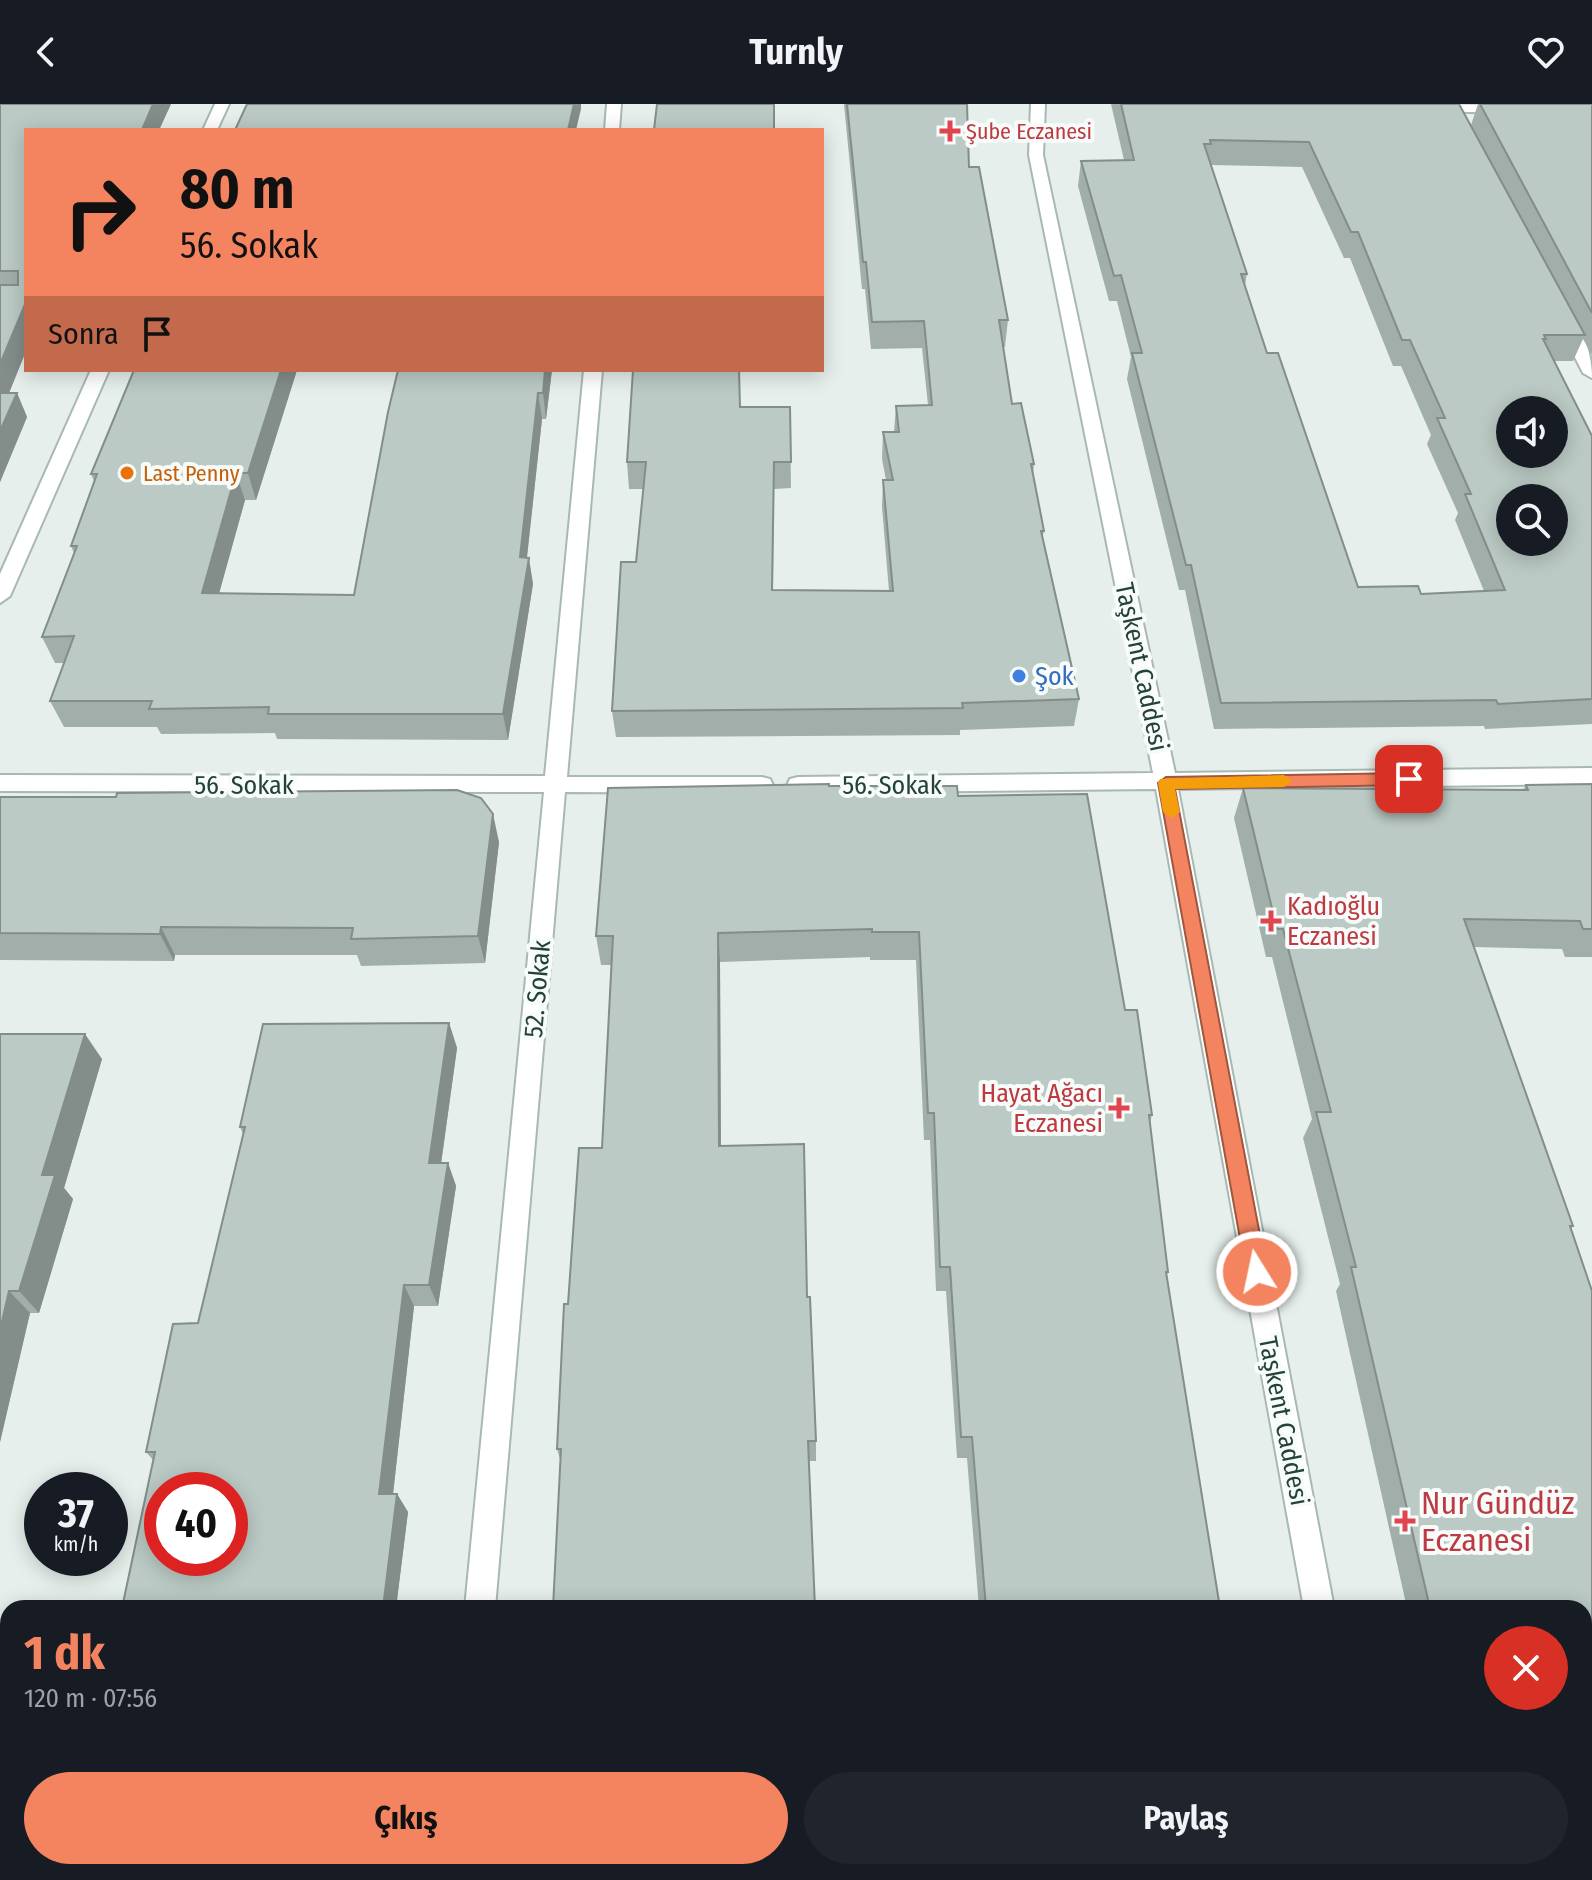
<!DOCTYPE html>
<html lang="tr">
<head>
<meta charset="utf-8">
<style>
  :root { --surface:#171b24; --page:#20242c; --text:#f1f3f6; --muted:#9ea1a6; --accent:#f4845f }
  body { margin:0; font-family:"Fira Sans Condensed",sans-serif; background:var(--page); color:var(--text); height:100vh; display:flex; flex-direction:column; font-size:30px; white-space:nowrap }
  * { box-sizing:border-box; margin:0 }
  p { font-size:26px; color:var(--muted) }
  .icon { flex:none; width:44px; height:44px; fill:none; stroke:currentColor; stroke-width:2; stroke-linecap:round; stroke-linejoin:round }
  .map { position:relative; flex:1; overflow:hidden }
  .side { position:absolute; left:0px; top:1496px; width:1592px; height:280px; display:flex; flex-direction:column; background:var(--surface); border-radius:24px 24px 0 0; box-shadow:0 4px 20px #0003 }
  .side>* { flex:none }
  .top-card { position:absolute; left:24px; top:24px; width:800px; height:244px; border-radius:0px; box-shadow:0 4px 20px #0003; background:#f4845f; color:#111; overflow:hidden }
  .tools { position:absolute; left:1496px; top:292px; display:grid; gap:16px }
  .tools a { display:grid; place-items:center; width:72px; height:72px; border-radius:50%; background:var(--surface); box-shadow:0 4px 20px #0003; font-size:40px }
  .speed { position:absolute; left:24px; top:1368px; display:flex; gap:16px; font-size:40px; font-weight:700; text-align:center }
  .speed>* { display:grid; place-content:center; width:104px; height:104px; border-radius:50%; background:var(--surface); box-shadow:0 4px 20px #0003; line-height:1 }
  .speed small { font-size:20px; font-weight:400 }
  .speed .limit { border:12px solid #d22; background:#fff; color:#111 }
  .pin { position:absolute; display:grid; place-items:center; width:68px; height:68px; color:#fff; margin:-34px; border-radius:16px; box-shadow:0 4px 12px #0006 }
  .me { position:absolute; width:88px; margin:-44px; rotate:350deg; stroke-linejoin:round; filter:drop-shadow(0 0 6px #0008) }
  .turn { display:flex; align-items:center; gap:28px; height:168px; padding:0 24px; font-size:36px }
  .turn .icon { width:104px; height:104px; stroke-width:2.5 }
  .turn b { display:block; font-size:56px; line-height:68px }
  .then { display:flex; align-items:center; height:76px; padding:0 24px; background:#0003; gap:16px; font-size:30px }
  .round { display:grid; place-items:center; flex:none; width:84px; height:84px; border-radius:42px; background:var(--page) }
  .headline { display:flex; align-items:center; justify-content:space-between; height:136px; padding:0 24px }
  h1 { font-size:48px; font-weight:700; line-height:60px; color:var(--accent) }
  .cta { display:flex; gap:16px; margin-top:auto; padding:16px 24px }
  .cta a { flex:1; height:92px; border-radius:48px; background:var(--accent); color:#111; font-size:32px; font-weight:700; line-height:92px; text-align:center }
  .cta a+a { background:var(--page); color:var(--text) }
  header { display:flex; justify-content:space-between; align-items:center; height:104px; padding:0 24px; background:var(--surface); font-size:36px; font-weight:700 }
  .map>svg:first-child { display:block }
</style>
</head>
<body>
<header><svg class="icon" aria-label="back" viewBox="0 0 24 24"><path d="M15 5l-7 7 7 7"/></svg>Turnly<svg class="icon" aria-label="heart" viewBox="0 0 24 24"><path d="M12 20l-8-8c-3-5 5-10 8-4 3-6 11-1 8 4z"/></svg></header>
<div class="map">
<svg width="1592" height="1776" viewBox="0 0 1592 1776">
  <rect width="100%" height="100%" fill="#e6efeb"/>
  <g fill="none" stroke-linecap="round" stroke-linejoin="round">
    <g stroke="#a8b8b2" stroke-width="4">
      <g id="minor">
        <path d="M215 0H229L217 26H203Z"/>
        <path d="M607 0H621L619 26H605Z"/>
        <path d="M1031 0H1045L1043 51 1175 669 1592 664V680L1178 685 1334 1504H1304L1156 685 798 689 790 687 787 681 790 675 798 673 1153 669 1029 51Z"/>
        <path d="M1425 0 1510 1 1517 5 1510 9 1430 7 1425 6Z"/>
        <path d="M1565 213C1585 220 1592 255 1592 274L1583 269 1557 218Z"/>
        <path d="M91 266H109L10 492 0 499V470Z"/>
        <path d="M584 266H602L567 673H762L770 675 773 681 770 687 762 689 565 688 495 1504H465L544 688 0 687V671L545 672Z"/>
        <path d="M439 1768H473L472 1776H438Z"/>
        <path d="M1351 1768H1385L1387 1776H1353Z"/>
      </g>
    </g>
    <use href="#minor" fill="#fff" fill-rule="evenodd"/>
  </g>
  <g fill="#a1aea9" fill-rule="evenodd">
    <path d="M0 0H171L159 26H26V247L9 289H17L27 313 0 378Z"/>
    <path d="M844 0H967L969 63 1008 216 1005 243H1003L1012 300 1034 360 1033 370 1044 427 1042 435 1079 595 1074 622 960 626V631L616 633 612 607 636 458 643 385H629L627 358 741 303H790L791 384 774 385 773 486 889 487 882 403 883 376H886L882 355 883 328H894L896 302 928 301 922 244 871 245 865 185H862Z"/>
    <path d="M1111 0H1459L1471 21 1478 0H1592V251L1583 235 1573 257H1554L1592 332V620L1485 625 1484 622 1214 625 1185 486H1179L1127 275 1131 253 1117 197H1109L1078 82 1081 57 1124 56ZM1211 61 1302 63 1344 154H1350L1393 262H1401L1431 331 1427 340 1458 409 1455 416 1484 487 1421 490 1358 483 1267 249 1245 181 1247 170Z"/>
    <path d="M297 266 256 396H245L219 489 354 491 552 266 546 315H542L527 453 533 480 508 636 277 635 275 629 161 630 157 623H64L50 597 64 559H55L42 533 74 449 71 442 94 377 91 370Z"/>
    <path d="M1592 680V853H1565L1562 845 1474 843 1573 1122 1571 1125 1592 1187V1776H1472L1470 1768H1584V1504H1407L1336 1187 1340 1180 1303 1034 1312 1015 1272 853H1266L1234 714 1243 684 1523 686 1526 681Z"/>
    <path d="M829 682 958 692 1125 906 1152 1011 1150 1018 1168 1168 1166 1173 1220 1504H979L967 1354H957L946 1187H936L930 1036H924L916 856H870V853L720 858 721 1042 807 1193 816 1337V1357L560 1355 557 1345 568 1200 602 1044 611 861H601L596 832Z"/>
    <path d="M0 693 499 738 485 859 361 862 357 851H175L174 857 0 856Z"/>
    <path d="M449 919 457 944 441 1059H448L456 1082 438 1202H414L393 1390H397L408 1408 396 1504H122L154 1357 146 1348 198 1219 243 1030 240 1023Z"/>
    <path d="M0 930 102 955 64 1084 73 1095 39 1209H30L0 1338Z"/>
    <path d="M970 1768H1265L1266 1771 1262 1774 1263 1776H970Z"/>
  </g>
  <g fill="#838d89">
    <path d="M153 0H171L159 26H142Z"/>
    <path d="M574 0H581V5L576 26H568Z"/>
    <path d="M26 198V247L0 311V260Z"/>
    <path d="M281 266H297L256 396 248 369Z"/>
    <path d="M545 266H552L546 315 543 289Z"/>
    <path d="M17 289 27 313 0 378V327Z"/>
    <path d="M538 289 542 315 524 480 520 453Z"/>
    <path d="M236 369 245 396 212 515 202 489Z"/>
    <path d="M529 454 533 480 508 636 503 610Z"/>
    <path d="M493 710 499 738 485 859 478 832Z"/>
    <path d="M161 823 175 851 174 857 160 830Z"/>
    <path d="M718 829 720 858 721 1068 719 1042Z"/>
    <path d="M449 919 457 944 438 1082 429 1059Z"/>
    <path d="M85 930 102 955 64 1084 73 1095 39 1209 19 1187 42 1071Z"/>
    <path d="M448 1059 456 1082 438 1202 429 1181Z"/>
    <path d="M404 1181 414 1202 391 1408 379 1390Z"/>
    <path d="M9 1187 30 1209 0 1338V1226Z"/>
    <path d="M397 1390 408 1408 396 1504H383Z"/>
    <path d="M346 1768H360L359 1776H345Z"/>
  </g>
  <g fill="#bbcac4" stroke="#838d89" stroke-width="2" fill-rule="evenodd">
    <path d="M0 0H153L142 26H26V198L0 260V181H18V167H0Z"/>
    <path d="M247 0H574L568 26H235Z"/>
    <path d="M657 0H774V26H654Z"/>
    <path d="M847 0H967L969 63H979L1008 216H999L1012 300 1021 299 1034 360H1031L1044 427H1041L1079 595 962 599 963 604 612 607 621 458H636L646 358H627L633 266H739L740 303H790L791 358H774L772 486 893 487 883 376H893L883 328H899L896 302 932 301 924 217 872 218 866 158H863Z"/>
    <path d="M1121 0H1459L1585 231H1544L1546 235H1543L1592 332V595L1498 600 1496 596 1221 599 1191 461H1186L1132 249H1142L1121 171 1114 172 1081 57 1134 56ZM1210 36 1309 38 1351 128H1358L1402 236H1410L1445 314H1437L1471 390H1465L1505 486 1421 490 1418 482 1358 483 1278 249H1267L1241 170H1247L1204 40H1211ZM1510 306H1554V350H1510ZM1510 394H1554V438H1510Z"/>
    <path d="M1480 0H1592V209Z"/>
    <path d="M134 266H281L248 369H236L202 489 354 491 388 308 398 266H545L543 289H538L520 453 529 454 503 610H268L269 603 149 605 152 597H50L74 532 42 533 77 442H71L97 370H91Z"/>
    <path d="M0 289H17L0 327Z"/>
    <path d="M829 680V682H957L958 692 1087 690 1125 906H1137L1152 1011H1149L1168 1168H1166L1220 1504H986L972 1333H961L950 1163H940L934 1009H928L919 828H872V825L718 829 719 1042 804 1040 807 1193H810L816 1337H808L815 1504H553L561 1345H557L564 1200H568L579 1044H602L613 832H596L608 684Z"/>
    <path d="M1592 680V825H1583L1580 817 1464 815 1573 1122H1570L1592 1187V1776H1497L1495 1768H1584V1504H1430L1351 1163H1356L1316 1008H1331L1283 825H1277L1243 684 1528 686 1526 681Z"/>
    <path d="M457 686 481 694 493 710 478 832 351 835 353 824 161 823 160 830 0 829V693H116L117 689Z"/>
    <path d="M449 919 429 1059H448L429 1181H404L379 1390H397L383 1504H122L155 1348H146L173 1220 198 1219 245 1023H240L263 920ZM162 1386H230V1454H162Z"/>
    <path d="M0 930H85L42 1071H55L19 1187H9L0 1226Z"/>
    <path d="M70 1768H346L345 1776H68Z"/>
    <rect x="536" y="1768" width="284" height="8"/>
    <path d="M976 1768H1265L1266 1771H1262L1263 1776H976Z"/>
  </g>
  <path fill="#f4845f" stroke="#9f563e" stroke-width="2" d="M1409 669 1418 675 1409 681 1175 685 1267 1168 1264 1174 1257 1177 1249 1174 1246 1168 1158 679 1166 673Z"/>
  <path fill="#f59e0b" d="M1284 671 1292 677 1284 683 1175 685 1180 708 1171 714 1163 708 1158 679 1160 675Z"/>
  <g fill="#e0444e" stroke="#f7fbf9" stroke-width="3">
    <path d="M946 15h8v8h8v8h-8v8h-8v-8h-8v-8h8z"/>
    <path d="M1267 805h8v8h8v8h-8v8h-8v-8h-8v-8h8z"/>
    <path d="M1115 992h8v8h8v8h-8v8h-8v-8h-8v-8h8z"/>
    <path d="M1401 1405h8v8h8v8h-8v8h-8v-8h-8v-8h8z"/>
  </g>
  <circle fill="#e8710a" stroke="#f7fbf9" stroke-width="3" cx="127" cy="369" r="8"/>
  <circle fill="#3f7fe0" stroke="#f7fbf9" stroke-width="3" cx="1019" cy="572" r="8"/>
  <g text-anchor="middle" stroke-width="8" stroke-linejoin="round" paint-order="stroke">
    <g font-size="22" fill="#be3a42" stroke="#f7fbf9" text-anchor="start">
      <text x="966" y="35">Şube Eczanesi</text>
    </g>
    <g font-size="22" fill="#c56008" stroke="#f7fbf9" text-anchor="start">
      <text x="143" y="377">Last Penny</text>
    </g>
    <g font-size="26" fill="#24423a" stroke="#f7fbf9">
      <text transform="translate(1142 563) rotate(78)" y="9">Taşkent Caddesi</text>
      <text x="244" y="690">56. Sokak</text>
      <text x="892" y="690">56. Sokak</text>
      <text transform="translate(537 885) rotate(-85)" y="9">52. Sokak</text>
      <text transform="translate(1284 1317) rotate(79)" y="9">Taşkent Caddesi</text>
    </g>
    <g font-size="26" fill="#366cbe" stroke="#f7fbf9" text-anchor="start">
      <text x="1035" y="581">Şok</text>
    </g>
    <g font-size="26" fill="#be3a42" stroke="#f7fbf9" text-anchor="start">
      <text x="1287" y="811">Kadıoğlu<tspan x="1287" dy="30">Eczanesi</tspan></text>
      <text x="1103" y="998" text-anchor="end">Hayat Ağacı<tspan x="1103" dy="30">Eczanesi</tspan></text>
    </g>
    <g font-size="32" fill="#be3a42" stroke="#f7fbf9" text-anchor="start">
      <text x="1421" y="1410">Nur Gündüz<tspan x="1421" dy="37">Eczanesi</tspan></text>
    </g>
  </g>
</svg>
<div class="tools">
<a><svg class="icon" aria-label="sound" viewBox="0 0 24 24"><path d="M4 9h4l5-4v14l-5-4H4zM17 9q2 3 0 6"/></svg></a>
<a><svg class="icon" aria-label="search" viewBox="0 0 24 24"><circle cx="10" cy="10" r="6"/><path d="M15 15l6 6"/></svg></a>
</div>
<div class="speed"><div>37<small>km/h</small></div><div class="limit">40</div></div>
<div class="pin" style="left:1409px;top:675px;background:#d93025"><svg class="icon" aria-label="arrive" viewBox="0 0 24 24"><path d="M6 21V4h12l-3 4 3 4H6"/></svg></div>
<svg class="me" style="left:1257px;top:1168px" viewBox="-20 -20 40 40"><circle r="17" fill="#f4845f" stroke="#fff" stroke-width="3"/><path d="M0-11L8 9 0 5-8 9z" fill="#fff"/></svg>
<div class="top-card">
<div class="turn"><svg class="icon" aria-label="right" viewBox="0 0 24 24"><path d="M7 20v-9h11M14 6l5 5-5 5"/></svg><div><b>80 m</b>56. Sokak</div></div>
<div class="then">Sonra<svg class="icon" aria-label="arrive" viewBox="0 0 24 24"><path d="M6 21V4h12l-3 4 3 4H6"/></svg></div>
</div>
<section class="side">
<div class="headline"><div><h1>1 dk</h1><p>120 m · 07:56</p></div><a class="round" style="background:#d93025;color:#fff"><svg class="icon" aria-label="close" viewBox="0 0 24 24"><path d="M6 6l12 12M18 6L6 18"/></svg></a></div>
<div class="cta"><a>Çıkış</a><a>Paylaş</a></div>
</section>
</div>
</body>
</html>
